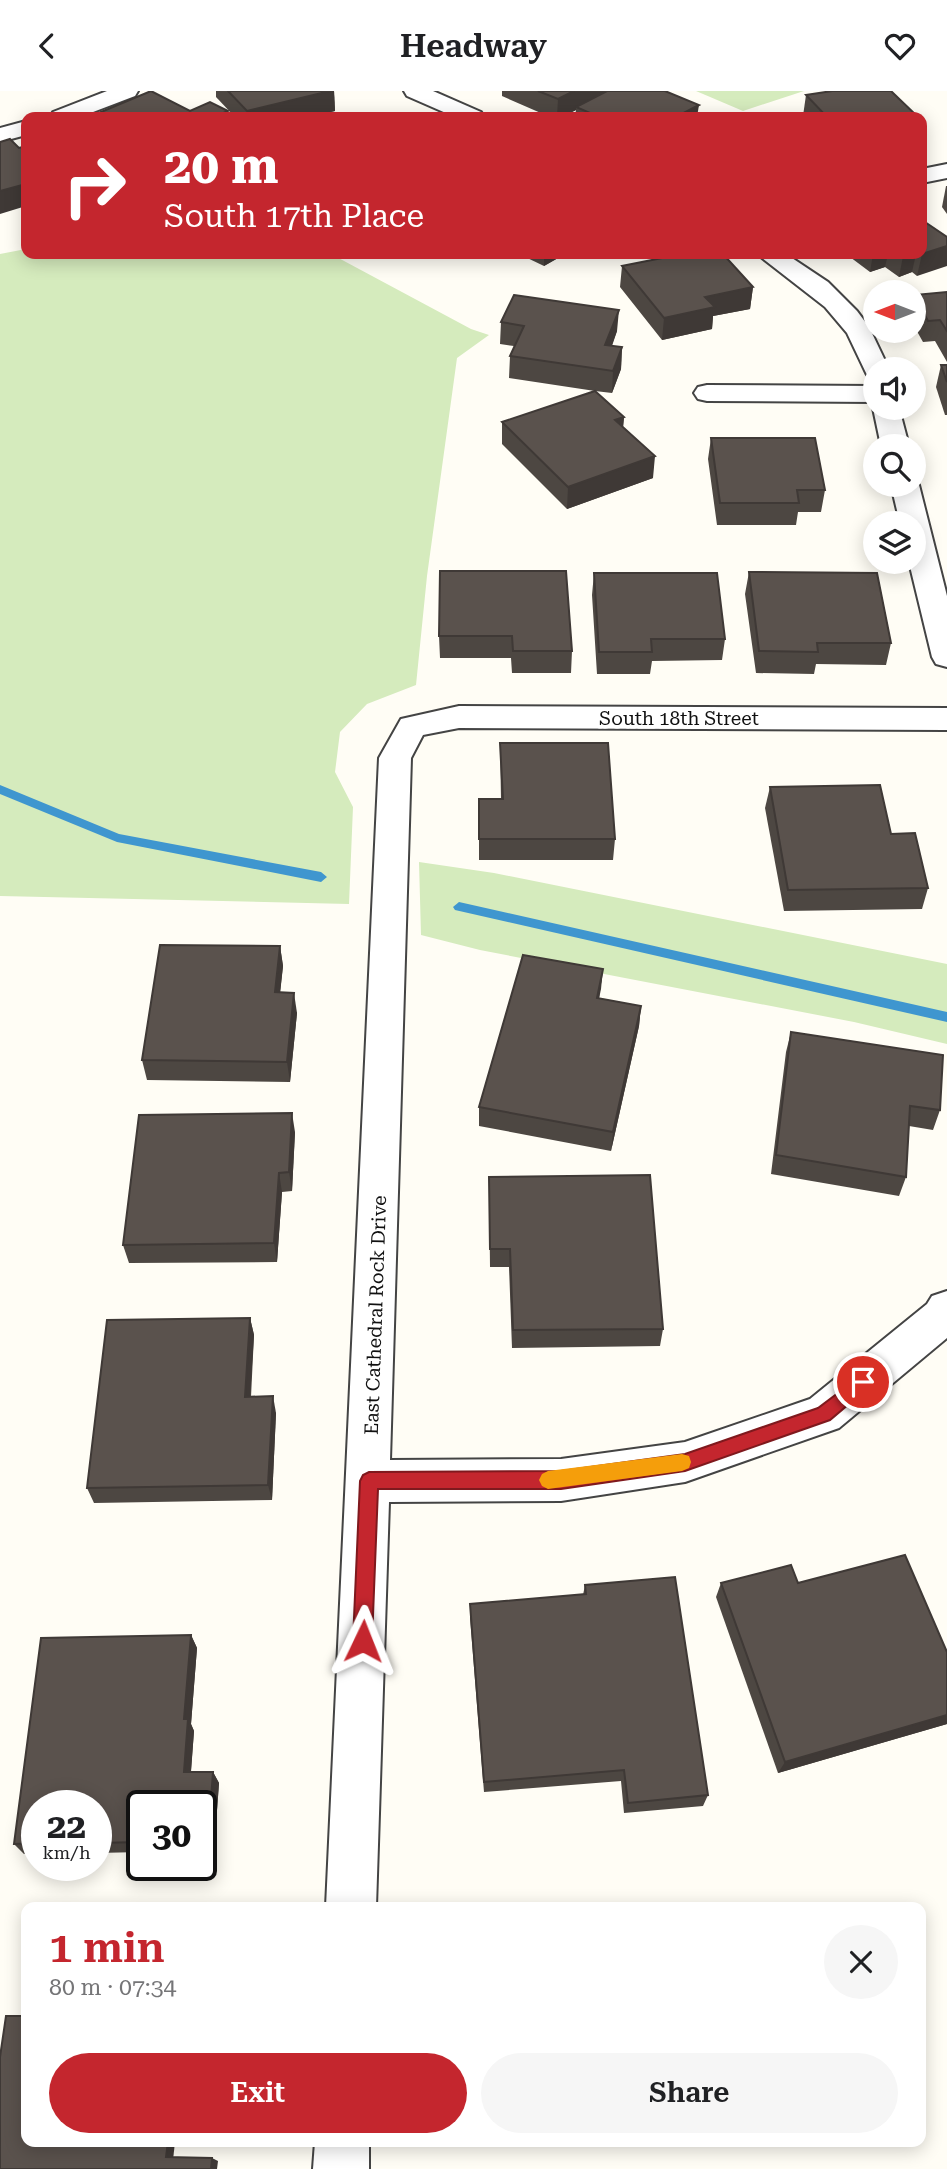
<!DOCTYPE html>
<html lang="en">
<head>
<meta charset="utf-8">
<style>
  :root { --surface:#fff; --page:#f6f6f6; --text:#202124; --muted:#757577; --accent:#c4262e }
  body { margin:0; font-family:"Roboto Serif",serif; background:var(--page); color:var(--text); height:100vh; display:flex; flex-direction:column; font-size:26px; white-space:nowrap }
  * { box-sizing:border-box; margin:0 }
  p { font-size:23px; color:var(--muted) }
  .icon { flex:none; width:38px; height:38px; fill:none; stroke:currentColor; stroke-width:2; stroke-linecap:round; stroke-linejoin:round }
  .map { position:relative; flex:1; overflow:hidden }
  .side { position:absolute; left:21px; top:1811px; width:905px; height:245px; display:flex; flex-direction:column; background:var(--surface); border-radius:14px; box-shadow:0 4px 18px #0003 }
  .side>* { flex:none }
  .top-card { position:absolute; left:21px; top:21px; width:906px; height:147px; border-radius:14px; box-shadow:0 4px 18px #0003; background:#c4262e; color:#fff; overflow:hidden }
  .needle { width:46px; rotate:270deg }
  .buttons { position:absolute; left:863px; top:189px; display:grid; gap:14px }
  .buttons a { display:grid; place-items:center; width:63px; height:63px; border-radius:50%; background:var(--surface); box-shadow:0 4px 18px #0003; font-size:35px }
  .speed { position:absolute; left:21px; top:1699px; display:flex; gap:14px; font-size:35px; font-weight:700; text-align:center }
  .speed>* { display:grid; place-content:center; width:91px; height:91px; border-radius:50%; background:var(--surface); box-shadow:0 4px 18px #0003; line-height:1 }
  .speed small { font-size:18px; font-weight:400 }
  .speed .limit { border:4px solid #111; border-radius:10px; background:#fff; color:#111 }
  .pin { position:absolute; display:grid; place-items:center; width:60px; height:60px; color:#fff; margin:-30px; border:4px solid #fff; border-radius:50%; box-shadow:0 2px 7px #0007 }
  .me { position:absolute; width:77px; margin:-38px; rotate:2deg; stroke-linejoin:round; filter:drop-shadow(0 0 5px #0008) }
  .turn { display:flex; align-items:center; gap:24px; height:147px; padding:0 28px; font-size:32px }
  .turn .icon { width:91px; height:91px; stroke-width:2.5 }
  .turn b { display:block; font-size:49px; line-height:60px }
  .round { display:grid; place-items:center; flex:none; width:74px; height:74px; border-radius:37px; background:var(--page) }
  .summary { display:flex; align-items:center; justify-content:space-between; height:119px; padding:0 28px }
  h1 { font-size:42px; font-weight:600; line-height:52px; color:var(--accent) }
  .action { display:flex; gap:14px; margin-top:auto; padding:14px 28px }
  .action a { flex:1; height:80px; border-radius:42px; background:var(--accent); color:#fff; font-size:28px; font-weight:600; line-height:80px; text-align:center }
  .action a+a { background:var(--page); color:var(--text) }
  header { display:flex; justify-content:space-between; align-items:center; height:91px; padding:0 28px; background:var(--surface); font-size:32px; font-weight:600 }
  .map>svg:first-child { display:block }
</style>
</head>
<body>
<header><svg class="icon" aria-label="back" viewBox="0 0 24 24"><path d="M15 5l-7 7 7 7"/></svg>Headway<svg class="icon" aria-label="heart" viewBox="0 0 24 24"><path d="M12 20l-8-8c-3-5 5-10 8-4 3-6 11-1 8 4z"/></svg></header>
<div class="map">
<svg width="947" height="2078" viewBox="0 0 947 2078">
  <rect width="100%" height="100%" fill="#fffdf5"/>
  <g fill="#d5ebbd">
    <path d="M696 0H804L743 20Z"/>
    <path d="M26 158V163H331L471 238 489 244 457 267 427 485 416 594 367 613 340 641 335 681 353 716 349 813 0 805V163Z"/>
    <path d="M419 771 494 782 947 873V953L854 931 480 859 421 844Z"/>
  </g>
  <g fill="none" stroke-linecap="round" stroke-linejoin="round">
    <g fill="#3f96cf" fill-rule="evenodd">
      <path d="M0 694 119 743 321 781 327 786 321 791 117 751 0 703Z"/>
      <path d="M459 811 947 921V931L455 819 453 816Z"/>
    </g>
    <g stroke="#444" stroke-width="4">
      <g id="minor">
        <path d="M107 0H138L135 5 80 26H50L53 21Z"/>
        <path d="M404 0H433L481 21 484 26H455L407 5Z"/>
        <path d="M26 30V44L0 51V37Z"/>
        <path d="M947 73V87L922 92V78Z"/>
        <path d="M757 163H786L828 191 857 220 869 236 889 278H875V286L867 284 847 242 825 216Z"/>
        <path d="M707 294 875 295V311L707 310 698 308 694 302 698 296Z"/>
        <path d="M875 313V317H899L909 355H881L873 317Z"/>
        <path d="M914 388 919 394 947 505V576L936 573 932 566 909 471H914V432H900L891 394H914Z"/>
        <path d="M459 615 947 617V639L459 637 423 644 411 667 390 1369 561 1368 685 1351 810 1308 927 1213 932 1205 947 1200V1247L839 1337 685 1391 561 1410 389 1411 376 1816H326L379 667 401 628Z"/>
        <path d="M315 2051H369V2078H313Z"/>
      </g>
    </g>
    <use href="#minor" fill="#fff" fill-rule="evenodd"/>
  </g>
  <g fill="#4d4742">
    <path d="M216 0H334L335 20 309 26H235L216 6Z"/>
    <path d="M502 0H665L697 26H575L576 19 562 26H550L502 5Z"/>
    <path d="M806 4 918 26H805L803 25Z"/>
    <path d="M946 95H947V123L942 116Z"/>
    <path d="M947 146 917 185 912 181 899 186 885 176 870 181 846 163H922Z"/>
    <path d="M519 163H565L544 175Z"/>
    <path d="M622 175 753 196 750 218 713 225 712 238 662 249 620 196Z"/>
    <path d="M947 201V271L935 250 923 251 914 235V204Z"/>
    <path d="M501 231 617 240 612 255 622 256 621 278 612 302 595 300 624 326 623 336 653 387 567 418 502 353V331L595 300 509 287 510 265 514 255 500 253Z"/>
    <path d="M941 274H947V324H945L936 296Z"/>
    <path d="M711 347 825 399 821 421H798L796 434H717L708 368Z"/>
    <path d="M566 480 572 560 571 582H512L511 567H440L439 545Z"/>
    <path d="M749 481 891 552 886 574 816 573 814 583 756 582 745 503Z"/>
    <path d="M594 482 725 548 722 569 652 570 650 583H597L592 504Z"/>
    <path d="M500 652 615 748 613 769H479V708H501Z"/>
    <path d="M770 696 891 743 928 797 922 818 784 820 765 717Z"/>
    <path d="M280 855 283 875 280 901 297 922 290 991 147 989 142 969Z"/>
    <path d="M603 878 599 907 641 915 639 935 611 1060 479 1035V1016Z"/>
    <path d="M791 941 940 1019 933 1039 909 1035 906 1086 899 1105 771 1083 786 961Z"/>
    <path d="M295 1041 292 1100 282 1101 277 1171 129 1172 123 1154Z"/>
    <path d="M489 1086 663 1238 660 1255 512 1257 509 1176H490Z"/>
    <path d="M250 1227 254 1244 251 1306 276 1322 272 1409 94 1412 87 1397Z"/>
    <path d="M721 1492H798L947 1561V1633L778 1682 716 1506Z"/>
    <path d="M585 1494 708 1704 703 1715 624 1722 621 1690 484 1701 470 1527V1513L583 1504Z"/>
    <path d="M191 1544 197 1557 191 1633 194 1640 191 1681H213L219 1692 214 1760H201V1715H142V1761L96 1762V1715H37V1762L24 1763 14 1753 41 1547Z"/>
  </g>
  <g fill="#3f3936">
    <path d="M330 0H334L335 20 309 26H248L247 20Z"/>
    <path d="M574 0H607L576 16V19L562 26H557L558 8Z"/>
    <path d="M699 14 697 26H676Z"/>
    <path d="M228 20V26H214Z"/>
    <path d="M26 93V115L0 123V100Z"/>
    <path d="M947 155V175L917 185 922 163Z"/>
    <path d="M544 163H565L544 175Z"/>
    <path d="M873 163H888L885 176 870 181Z"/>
    <path d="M909 163H916L912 181 899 186 903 165Z"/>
    <path d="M753 196 750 218 713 225 712 238 662 249 664 227 705 206Z"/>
    <path d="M619 219 617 240 604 275 605 254Z"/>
    <path d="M622 256 621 278 612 302 613 280Z"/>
    <path d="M624 326 622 348 615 329Z"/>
    <path d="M655 365 653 387 567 418 568 396Z"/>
    <path d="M280 855 283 875 278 922 275 901Z"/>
    <path d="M603 878 601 898 595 927 597 907Z"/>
    <path d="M294 902 297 922 290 991 287 971Z"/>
    <path d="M641 915 639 935 611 1060 613 1041Z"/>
    <path d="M292 1022 295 1041 292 1100 289 1081Z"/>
    <path d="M279 1082 282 1101 277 1171 274 1152Z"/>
    <path d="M250 1227 254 1244 249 1322 245 1306Z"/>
    <path d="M273 1305 276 1322 272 1409 268 1394Z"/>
    <path d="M191 1544 197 1557 191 1633 194 1640 190 1692 184 1681V1628Z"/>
    <path d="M947 1624V1633L778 1682 785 1671Z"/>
    <path d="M213 1681 219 1692 214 1760 208 1750Z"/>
    <path d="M168 2051H175L173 2069 166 2066Z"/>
    <path d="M212 2067 218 2070 217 2078H211Z"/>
  </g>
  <g fill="#5a524d" stroke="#3f3936" stroke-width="2">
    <path d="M151 0 190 20 210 11 228 20 214 26H89Z"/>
    <path d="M228 0H330L247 20Z"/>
    <path d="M538 0H574L558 8Z"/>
    <path d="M607 0H665L699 14 676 26H599L576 16Z"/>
    <path d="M832 0H891L918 26H827L806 4Z"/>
    <path d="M10 48 19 57 26 55V93L0 100V51Z"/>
    <path d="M922 129 947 146V155L922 163H921H922Z"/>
    <path d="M682 163H723L753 196 705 206 715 216 664 227 622 175Z"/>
    <path d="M947 201V240L940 229 928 230 914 204Z"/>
    <path d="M514 204 619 219 605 254 622 256 613 280 510 265 524 235 501 231Z"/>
    <path d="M941 274H947V291Z"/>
    <path d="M595 300 624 326 615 329 655 365 568 396 502 331Z"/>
    <path d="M711 347H815L825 399H797L799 412H720Z"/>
    <path d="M440 480H566L572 560H513L512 545H439Z"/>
    <path d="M749 481 877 482 891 552H817L818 561 759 560Z"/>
    <path d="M594 482H717L725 548H651L652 561H599Z"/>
    <path d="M500 652H608L615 748H479V708H503Z"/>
    <path d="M880 694 891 743 915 742 928 797 788 799 770 696Z"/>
    <path d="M160 854 280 855 275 901 294 902 287 971 142 969Z"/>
    <path d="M523 864 603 878 597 907 641 915 613 1041 479 1016Z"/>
    <path d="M791 941 943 964 940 1019 910 1015 906 1086 776 1064Z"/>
    <path d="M292 1022 289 1081 279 1082 274 1152 123 1154 139 1024Z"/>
    <path d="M650 1084 663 1238 513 1239 510 1158H490L489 1086Z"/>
    <path d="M250 1227 245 1306 273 1305 268 1394 87 1397 107 1229Z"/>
    <path d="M905 1464 947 1561V1624L785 1671 721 1492 791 1474 798 1492Z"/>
    <path d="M675 1486 708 1704 628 1712 624 1679 484 1691 470 1513 586 1503 585 1494Z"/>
    <path d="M191 1544 184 1628H188L184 1681H213L208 1750H201V1715H142V1751L96 1752V1715H37V1752L14 1753 41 1547Z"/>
    <path d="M6 1925H26V2051H168L166 2066 212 2067 211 2078H0V1966Z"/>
  </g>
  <path fill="#c4262e" stroke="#7f191e" stroke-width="2" d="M863 1283 869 1285 872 1291 869 1296 830 1329 685 1380 561 1398H378L372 1550 369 1557 363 1559 356 1557 353 1550 360 1390 363 1384 369 1381 561 1380 685 1363 818 1317Z"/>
  <path fill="#f59e0b" d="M682 1363 689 1365 691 1371 689 1377 682 1380 548 1398 542 1395 539 1389 542 1383 548 1380Z"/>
  <g text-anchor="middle" stroke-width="7" stroke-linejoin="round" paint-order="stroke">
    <g font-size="19" fill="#111" stroke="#fff">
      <text x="679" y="634">South 18th Street</text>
      <text transform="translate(375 1224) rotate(-88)" y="7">East Cathedral Rock Drive</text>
    </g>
  </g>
</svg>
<div class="buttons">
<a><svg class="needle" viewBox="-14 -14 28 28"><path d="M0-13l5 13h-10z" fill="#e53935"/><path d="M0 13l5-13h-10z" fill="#757577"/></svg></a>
<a><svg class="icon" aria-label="sound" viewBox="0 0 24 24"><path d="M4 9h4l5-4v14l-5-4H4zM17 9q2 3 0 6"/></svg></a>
<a><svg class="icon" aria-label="search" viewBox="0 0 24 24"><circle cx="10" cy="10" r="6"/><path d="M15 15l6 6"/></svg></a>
<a><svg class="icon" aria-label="layers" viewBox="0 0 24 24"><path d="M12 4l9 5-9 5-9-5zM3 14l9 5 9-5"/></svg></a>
</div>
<div class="speed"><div>22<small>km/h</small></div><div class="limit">30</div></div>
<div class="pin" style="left:863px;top:1291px;background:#d93025"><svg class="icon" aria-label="arrive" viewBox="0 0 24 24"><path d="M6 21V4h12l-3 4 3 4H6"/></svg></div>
<svg class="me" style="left:363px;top:1550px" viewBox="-20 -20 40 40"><path d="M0-17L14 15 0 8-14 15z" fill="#c4262e" stroke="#fff" stroke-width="4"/></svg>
<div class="top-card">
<div class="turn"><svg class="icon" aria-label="right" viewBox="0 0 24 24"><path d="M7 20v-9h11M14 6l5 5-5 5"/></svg><div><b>20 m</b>South 17th Place</div></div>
</div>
<section class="side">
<div class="summary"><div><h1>1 min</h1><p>80 m · 07:34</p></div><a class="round"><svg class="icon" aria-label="close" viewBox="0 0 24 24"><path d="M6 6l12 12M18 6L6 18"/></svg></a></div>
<div class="action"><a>Exit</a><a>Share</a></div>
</section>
</div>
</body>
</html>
